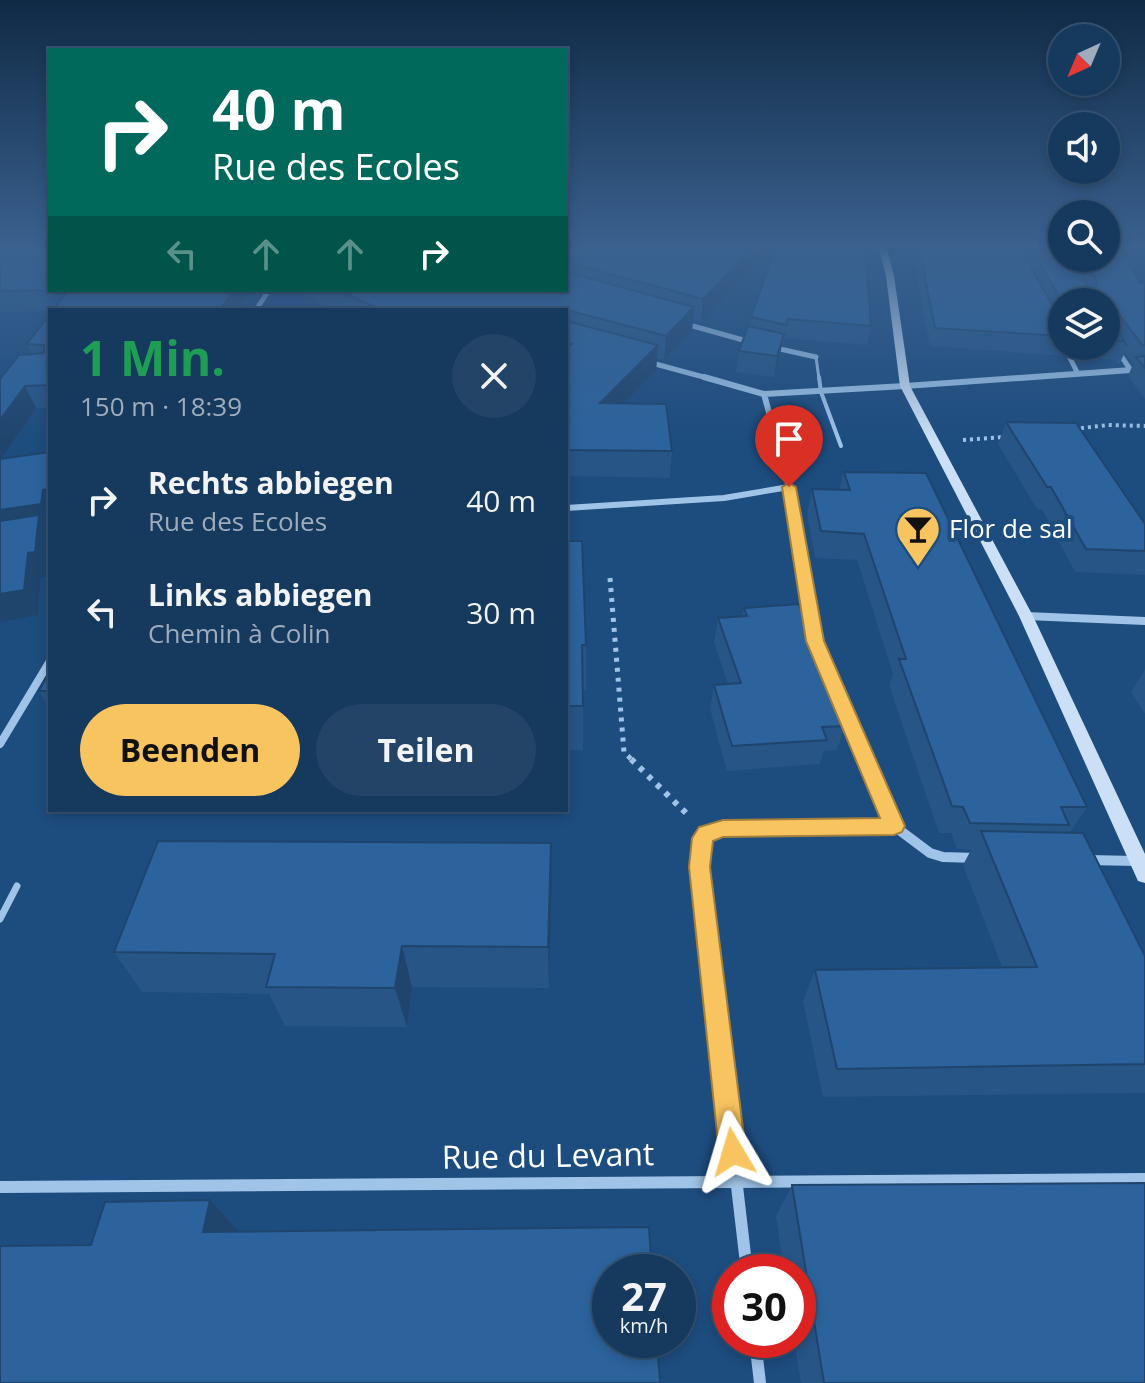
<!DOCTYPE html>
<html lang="de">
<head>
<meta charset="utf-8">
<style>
  :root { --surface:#16395e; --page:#234467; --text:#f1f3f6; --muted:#9eacbc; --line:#355373; --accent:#f8c45f }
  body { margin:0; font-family:"Open Sans",sans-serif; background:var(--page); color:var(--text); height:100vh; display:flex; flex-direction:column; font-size:30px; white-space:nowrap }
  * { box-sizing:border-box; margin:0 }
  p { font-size:26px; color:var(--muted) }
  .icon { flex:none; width:44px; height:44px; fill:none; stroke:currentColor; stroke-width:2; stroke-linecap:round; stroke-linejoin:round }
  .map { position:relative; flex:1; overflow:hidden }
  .sheet { position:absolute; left:48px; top:308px; width:520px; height:504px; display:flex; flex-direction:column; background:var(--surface); border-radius:0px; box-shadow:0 4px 12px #0003,0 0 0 2px var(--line) }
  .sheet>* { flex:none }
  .hud { position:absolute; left:48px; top:48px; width:520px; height:244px; border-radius:0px; box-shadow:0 4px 12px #0003,0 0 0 2px var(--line); background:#00695c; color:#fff; overflow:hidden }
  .needle { width:52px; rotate:224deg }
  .tools { position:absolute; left:1048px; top:24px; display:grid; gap:16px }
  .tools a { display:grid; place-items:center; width:72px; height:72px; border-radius:50%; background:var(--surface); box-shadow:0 4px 12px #0003,0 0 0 2px var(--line); font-size:40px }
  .speed { position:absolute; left:592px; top:1254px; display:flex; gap:16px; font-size:40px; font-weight:700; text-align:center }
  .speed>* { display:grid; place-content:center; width:104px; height:104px; border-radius:50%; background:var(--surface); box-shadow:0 4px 12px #0003,0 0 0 2px var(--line); line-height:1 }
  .speed small { font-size:20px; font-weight:400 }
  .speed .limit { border:12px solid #d22; background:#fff; color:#111 }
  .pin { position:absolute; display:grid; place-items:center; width:68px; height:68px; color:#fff; margin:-82px -34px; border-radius:50% 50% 50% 0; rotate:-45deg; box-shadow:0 0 8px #0007 }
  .pin .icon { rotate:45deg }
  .me { position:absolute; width:88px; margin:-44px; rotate:353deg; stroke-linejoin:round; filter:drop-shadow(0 0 6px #0008) }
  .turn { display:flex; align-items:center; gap:28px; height:168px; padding:0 32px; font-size:36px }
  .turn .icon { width:104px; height:104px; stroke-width:2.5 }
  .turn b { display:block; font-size:56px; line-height:68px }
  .lanes { display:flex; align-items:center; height:76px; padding:0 32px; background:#0003; justify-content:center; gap:40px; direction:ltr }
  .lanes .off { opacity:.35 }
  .round { display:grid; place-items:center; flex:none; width:84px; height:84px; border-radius:42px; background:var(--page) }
  .headline { display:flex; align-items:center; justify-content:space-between; height:136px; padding:0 32px }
  h1 { font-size:48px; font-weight:700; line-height:60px; color:#1e9e55 }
  .button { display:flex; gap:16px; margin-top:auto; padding:16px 32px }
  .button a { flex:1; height:92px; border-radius:48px; background:var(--accent); color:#111; font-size:32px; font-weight:700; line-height:92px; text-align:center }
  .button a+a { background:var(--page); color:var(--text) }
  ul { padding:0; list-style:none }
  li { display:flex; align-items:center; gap:24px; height:112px; padding:0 32px }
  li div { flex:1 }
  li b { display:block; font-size:30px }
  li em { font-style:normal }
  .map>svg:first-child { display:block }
</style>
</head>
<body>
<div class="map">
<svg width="1145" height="1383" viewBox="0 0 1145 1383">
  <rect width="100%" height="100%" fill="#1d4c7e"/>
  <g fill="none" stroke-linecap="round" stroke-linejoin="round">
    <g stroke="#a0c4e8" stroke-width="4" stroke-dasharray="3 4" stroke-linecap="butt">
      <path d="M1074 429 1108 425 1145 426"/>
      <path d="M963 440 1005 437"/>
    </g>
    <path stroke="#a0c4e8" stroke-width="5" stroke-dasharray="4 6" stroke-linecap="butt" d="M610 578 624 752 633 761"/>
    <path stroke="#a0c4e8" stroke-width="6" stroke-dasharray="5 7" stroke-linecap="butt" d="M631 759 690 817"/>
    <path stroke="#a0c4e8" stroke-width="3" d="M816 357 819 379"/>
    <path stroke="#a0c4e8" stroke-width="4" d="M819 377 821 392 841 446"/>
    <path stroke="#a0c4e8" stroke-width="7" d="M0 919 17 886"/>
    <g stroke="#a0c4e8" stroke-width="5">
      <path d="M256 310 269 290"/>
      <path d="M682 323 754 343"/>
      <path d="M1106 334 1130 369"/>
      <path d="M1064 346 1077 372"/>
      <path d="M771 347 816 357"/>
      <path d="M648 362 711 379"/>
    </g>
    <g stroke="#a0c4e8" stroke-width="6">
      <path d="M704 377 764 394"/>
      <path d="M789 487 799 547"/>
      <path d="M566 508 724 498 789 487 764 394 905 386"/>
    </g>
    <g stroke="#a0c4e8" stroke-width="8">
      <path d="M799 545 815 641 866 761"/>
      <path d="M1026 616 1145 621"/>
      <path d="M0 744 50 661"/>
    </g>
    <g stroke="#a0c4e8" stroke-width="10">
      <path d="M865 759 894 826"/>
      <path d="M1087 860 1137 861"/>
      <path d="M719 1034 700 867C699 847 701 833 723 829L894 826 930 853 943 857 977 858"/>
    </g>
    <g stroke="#a0c4e8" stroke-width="12">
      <path d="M719 1032 747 1272"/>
      <path d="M0 1187 1145 1179"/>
      <path d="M755 1340 760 1383"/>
    </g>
    <path fill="#a0c4e8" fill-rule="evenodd" d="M1145 366V372L905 389 900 386 905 383Z"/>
    <path fill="#cbe0f6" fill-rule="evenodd" d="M879 248H887L894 276 910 386 1033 616 1145 854V883L1138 881 1019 616 900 386 886 276Z"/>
  </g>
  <g fill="#265586">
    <path d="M0 248 252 290 239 310H50V311L0 312Z"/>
    <path d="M571 248H772L701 322 693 320 692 331 664 360 657 358 656 370 623 404 672 451 670 478 566 476V310H335L294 290H566V249L570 250Z"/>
    <path d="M776 248 871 326 867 345 785 338 783 344H782L774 377 736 372 739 351 750 326 751 317Z"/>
    <path d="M911 248H1062V258H1106L1140 283H1145V399L1128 376 1133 364 1125 352 1119 365 1115 360 1076 357 1070 346H1106V302H1062V346H1067L1063 356 930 346Z"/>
    <path d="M50 314V408H36L0 459 50 537 47 577 41 578 38 615 0 622V379L32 354 27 344Z"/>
    <path d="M1006 422 1145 524V575L1075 572 1042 509H1037L998 444Z"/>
    <path d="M844 472 1087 807 1070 833 1145 956V1093L823 1097 803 1001 815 970 1002 967 963 865 971 850 957 849 951 833H939L889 685 893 674 857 560 815 558 807 514 812 489 839 490Z"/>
    <path d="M566 541 586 645V690H583V750H566Z"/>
    <path d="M744 608 824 659 821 668 845 726 837 750 824 751 820 764 727 771 710 709 714 685 728 684 714 642 718 618 742 616Z"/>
    <path d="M1145 669V714L1131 692Z"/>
    <path d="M50 670V710L39 691Z"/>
    <path d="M552 886 549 988 412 987 407 1027 285 1026 269 994 142 992 114 952Z"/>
    <path d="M792 1185 1145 1383H801L794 1340H798V1272H784L776 1216Z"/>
  </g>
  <g fill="#1f456d">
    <path d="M754 248H772L701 322 703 299Z"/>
    <path d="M234 290H252L239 310H220Z"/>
    <path d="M694 307 692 331 664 360 666 336Z"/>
    <path d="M784 334 780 355 774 377 777 356Z"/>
    <path d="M658 345 656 370 599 429 600 403Z"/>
    <path d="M25 386 36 408 0 460V420Z"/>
    <path d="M50 489V529L46 530 50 537V552L47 577 41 578 38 615 0 622V510L43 490Z"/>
    <path d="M551 843 552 886 549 988 548 947Z"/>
    <path d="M402 946 412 987 407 1027 395 988Z"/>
    <path d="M210 1200 237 1230 231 1260 203 1232Z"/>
  </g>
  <g fill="#2c639c" stroke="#1f456d" stroke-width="2">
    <path d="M0 248H50V290H234L220 310H53L68 290 0 291Z"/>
    <path d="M571 248H754L703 299 566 262V249L570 250Z"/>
    <path d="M776 248H865L871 326 788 319 786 325 751 317Z"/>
    <path d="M919 248H1020L1062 322V336L935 328Z"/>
    <path d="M1031 248H1062V258H1074L1087 286 1095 289 1097 282 1086 258H1106V248H1122L1140 283H1145V345H1142L1118 313 1111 311 1109 318 1127 346 1124 341 1106 340V302H1062Z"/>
    <path d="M566 272 694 307 666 336 567 310H394L387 308 381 310 338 290H462L467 292 470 290H566Z"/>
    <path d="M50 314V385L25 386 0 420V379L19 355 44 353V345L27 344Z"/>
    <path d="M566 321 658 345 600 403 666 404 672 451 566 450V348L571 344 566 343Z"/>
    <path d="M748 326 784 334 777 356 739 351Z"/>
    <path d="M1145 356V368L1136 357Z"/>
    <path d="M1006 422 1076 423 1145 524V551L1086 549 1051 487H1047Z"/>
    <path d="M50 452V489L43 490 41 504 0 510V459Z"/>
    <path d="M844 472 926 473 1087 807H1061L1069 825 970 823 963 807 952 806 899 659H906L864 534 821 531 812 489 850 490Z"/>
    <path d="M39 515 35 552 28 553 24 590 0 594V521Z"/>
    <path d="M566 541H582L586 645H582L583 706H566Z"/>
    <path d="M799 604 824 659H818L845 726 822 727 827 740 732 746 714 685 741 683 718 618 747 616 744 608Z"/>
    <path d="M50 670V691H39Z"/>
    <path d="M981 831 1083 833 1145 956V1064L837 1069 815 970 1037 967Z"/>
    <path d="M158 841 551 843 548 947 402 946 395 988 266 987 275 954 114 952Z"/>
    <path d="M1145 1183V1383H824L792 1185Z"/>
    <path d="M210 1200 203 1232 649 1227 652 1272H610V1340H657L660 1383H0V1246L91 1245 105 1202Z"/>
  </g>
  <linearGradient id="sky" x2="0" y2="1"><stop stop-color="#102a45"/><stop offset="0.56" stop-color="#3a618f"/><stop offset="1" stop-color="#3a618f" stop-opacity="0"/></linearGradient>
  <rect width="1145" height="441" fill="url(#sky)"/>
  <path fill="#f8c45f" stroke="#a17f3e" stroke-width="2" d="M789 483 796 487 824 641 905 826 902 832 894 835 723 837 713 841 710 867 746 1152 742 1162 733 1166 723 1162 719 1152 689 867 692 838 699 827 723 820 880 818 806 641 782 487Z"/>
  <defs>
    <g id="bar-pin" transform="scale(2.3)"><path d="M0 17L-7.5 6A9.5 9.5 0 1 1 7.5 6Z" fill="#f8c45f" stroke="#1d4c7e"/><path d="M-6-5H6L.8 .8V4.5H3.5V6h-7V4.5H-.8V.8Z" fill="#111"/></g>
  </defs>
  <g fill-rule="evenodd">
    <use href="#bar-pin" x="918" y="529"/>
  </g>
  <g text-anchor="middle" stroke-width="8" stroke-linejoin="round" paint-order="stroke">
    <g font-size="26" fill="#fff" stroke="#1d4c7e" text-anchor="start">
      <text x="949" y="538">Flor de sal</text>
    </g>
    <g font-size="32" fill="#fff" stroke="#1d4c7e">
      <text transform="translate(548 1156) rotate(-1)" y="11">Rue du Levant</text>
    </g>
  </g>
</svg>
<div class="tools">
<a><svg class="needle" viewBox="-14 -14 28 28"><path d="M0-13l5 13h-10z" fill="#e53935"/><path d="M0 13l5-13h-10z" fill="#9eacbc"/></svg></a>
<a><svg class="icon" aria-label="sound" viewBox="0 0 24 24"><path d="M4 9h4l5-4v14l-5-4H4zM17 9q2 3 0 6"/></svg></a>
<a><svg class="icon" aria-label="search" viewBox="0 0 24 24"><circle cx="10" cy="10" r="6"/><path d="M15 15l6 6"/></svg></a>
<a><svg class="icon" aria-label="layers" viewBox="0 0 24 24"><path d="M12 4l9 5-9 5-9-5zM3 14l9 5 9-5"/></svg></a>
</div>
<div class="speed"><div>27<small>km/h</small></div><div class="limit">30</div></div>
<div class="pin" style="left:789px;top:487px;background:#d93025"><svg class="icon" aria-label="arrive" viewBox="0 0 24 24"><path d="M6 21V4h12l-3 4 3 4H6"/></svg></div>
<svg class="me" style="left:733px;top:1152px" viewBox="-20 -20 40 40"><path d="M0-17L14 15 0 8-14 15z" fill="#f8c45f" stroke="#fff" stroke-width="4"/></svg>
<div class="hud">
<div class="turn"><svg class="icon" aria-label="right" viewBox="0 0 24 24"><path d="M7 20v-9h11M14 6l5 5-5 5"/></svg><div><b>40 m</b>Rue des Ecoles</div></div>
<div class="lanes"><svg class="icon off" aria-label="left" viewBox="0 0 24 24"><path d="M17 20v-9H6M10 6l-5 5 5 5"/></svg><svg class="icon off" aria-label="ahead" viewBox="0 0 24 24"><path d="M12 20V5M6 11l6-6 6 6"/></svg><svg class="icon off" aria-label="ahead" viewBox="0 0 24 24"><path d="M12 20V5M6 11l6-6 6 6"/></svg><svg class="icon" aria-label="right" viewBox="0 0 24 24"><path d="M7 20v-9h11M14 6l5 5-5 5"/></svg></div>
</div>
<section class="sheet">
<div class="headline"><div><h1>1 Min.</h1><p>150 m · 18:39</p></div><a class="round"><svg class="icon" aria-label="close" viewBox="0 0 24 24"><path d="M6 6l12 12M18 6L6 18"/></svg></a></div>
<ul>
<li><svg class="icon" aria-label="right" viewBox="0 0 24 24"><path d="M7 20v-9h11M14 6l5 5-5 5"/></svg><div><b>Rechts abbiegen</b><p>Rue des Ecoles</p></div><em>40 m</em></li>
<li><svg class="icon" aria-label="left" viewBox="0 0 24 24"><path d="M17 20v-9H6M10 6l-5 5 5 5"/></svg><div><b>Links abbiegen</b><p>Chemin à Colin</p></div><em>30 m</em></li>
</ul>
<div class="button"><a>Beenden</a><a>Teilen</a></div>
</section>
</div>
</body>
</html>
